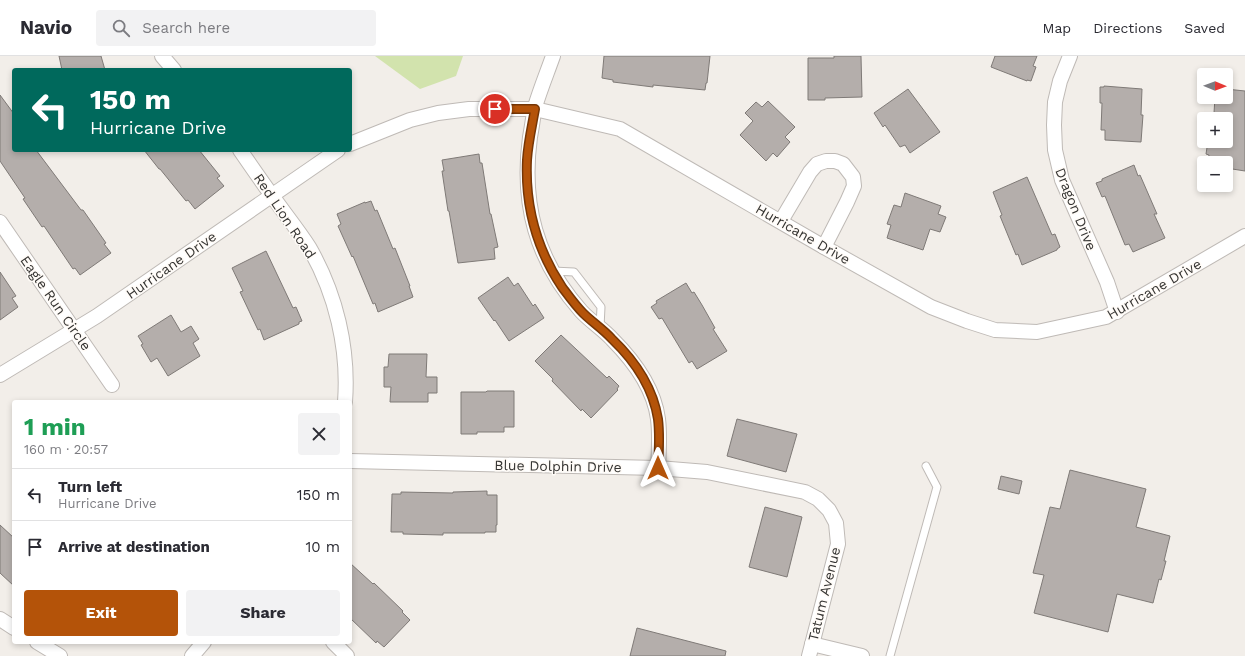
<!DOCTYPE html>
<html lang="en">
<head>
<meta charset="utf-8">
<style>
  :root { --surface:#fff; --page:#f2f2f3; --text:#2b2b33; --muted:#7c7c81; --line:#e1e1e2; --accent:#b45309 }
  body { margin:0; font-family:"Work Sans",sans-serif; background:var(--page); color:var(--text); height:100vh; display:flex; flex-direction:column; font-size:15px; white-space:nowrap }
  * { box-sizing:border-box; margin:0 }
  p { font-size:13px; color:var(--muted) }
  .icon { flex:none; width:22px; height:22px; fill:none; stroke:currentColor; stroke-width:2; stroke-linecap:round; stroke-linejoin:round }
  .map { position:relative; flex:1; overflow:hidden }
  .drawer { position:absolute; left:12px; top:344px; width:340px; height:244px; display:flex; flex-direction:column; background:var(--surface); border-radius:4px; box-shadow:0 2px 6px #0003 }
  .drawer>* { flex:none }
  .banner { position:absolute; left:12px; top:12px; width:340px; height:84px; border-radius:4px; box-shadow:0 2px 6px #0003; background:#00695c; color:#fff; overflow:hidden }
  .needle { width:26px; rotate:91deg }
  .buttons { position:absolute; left:1197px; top:12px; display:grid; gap:8px }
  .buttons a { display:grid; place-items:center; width:36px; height:36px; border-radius:4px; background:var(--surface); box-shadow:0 2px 6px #0003; font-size:20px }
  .pin { position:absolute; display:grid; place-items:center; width:34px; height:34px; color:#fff; margin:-17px; border:2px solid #fff; border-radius:50%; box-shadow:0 1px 4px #0007 }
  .me { position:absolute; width:44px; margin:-22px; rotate:0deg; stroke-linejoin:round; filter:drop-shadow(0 0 3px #0008) }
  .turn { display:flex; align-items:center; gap:14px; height:84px; padding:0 12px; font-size:18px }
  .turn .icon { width:52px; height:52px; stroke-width:2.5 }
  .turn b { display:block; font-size:28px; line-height:34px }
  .round { display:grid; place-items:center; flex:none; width:42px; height:42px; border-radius:4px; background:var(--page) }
  .headline { display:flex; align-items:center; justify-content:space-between; height:68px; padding:0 12px }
  h1 { font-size:24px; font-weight:700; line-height:30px; color:#1e9e55 }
  .button { display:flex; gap:8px; margin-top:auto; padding:8px 12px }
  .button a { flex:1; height:46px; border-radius:4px; background:var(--accent); color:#fff; font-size:16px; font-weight:700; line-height:46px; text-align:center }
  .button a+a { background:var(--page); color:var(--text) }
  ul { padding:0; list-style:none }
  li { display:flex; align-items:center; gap:12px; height:52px; padding:0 12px; border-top:1px solid var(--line) }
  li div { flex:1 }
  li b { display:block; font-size:15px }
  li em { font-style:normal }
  header { display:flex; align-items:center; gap:24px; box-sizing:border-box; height:56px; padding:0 20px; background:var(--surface); border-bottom:1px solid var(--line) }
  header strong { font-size:19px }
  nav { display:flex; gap:22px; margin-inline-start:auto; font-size:14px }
  .search { width:280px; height:36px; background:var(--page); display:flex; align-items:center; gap:10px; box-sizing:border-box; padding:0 14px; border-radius:4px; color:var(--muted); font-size:15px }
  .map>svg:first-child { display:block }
</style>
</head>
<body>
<header>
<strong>Navio</strong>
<div class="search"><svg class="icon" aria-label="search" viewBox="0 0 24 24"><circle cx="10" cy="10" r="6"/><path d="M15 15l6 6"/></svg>Search here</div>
<nav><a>Map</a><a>Directions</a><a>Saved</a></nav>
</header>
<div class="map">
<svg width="1245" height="600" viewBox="0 0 1245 600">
  <rect width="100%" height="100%" fill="#f2eee9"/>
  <path fill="#d2e3ad" d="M375 0H463L456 20 420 33Z"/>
  <g fill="#b4aeab" stroke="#7f7a77">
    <path d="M59 0H101L105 14H62Z"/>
    <path d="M604 0H710L707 27H706L705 34 653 29V31L613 26V24L602 22Z"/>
    <path d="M834 0H861L862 41 825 42V44H808V2H834Z"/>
    <path d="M995 0H1037L1033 10 1036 11 1031 25 1027 24V25L991 11Z"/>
    <path d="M1104 30 1142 33 1141 59H1143L1141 86 1105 84V74H1101L1102 47H1100V31H1104Z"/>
    <path d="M908 33 940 76 910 97 905 89 900 91 885 69 883 71 874 57Z"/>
    <path d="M1226 33 1245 35V115L1226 112V107H1208L1209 99 1206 98 1208 85H1226V63H1210L1211 57H1214L1215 41H1226Z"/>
    <path d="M0 39 14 58V94H36L81 154H83L106 187 104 188 111 197 80 219 75 212 73 213 44 170 42 171 23 143 25 142 0 105Z"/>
    <path d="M768 45 795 71 785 81 790 86 777 101 773 97 766 105 740 79 753 65 745 57 756 46 762 51Z"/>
    <path d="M144 94H199L220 120 217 122 224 130 195 153 188 144 186 145 160 113H159Z"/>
    <path d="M479 98 480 107H482L490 158H491L498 191 494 192 495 203 458 207 449 155H448L442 115H444L442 104Z"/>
    <path d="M1134 109 1138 120 1140 119 1157 158H1154L1165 182 1133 196 1129 188 1125 189 1105 140 1102 141 1096 127 1102 125V123Z"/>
    <path d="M1027 121 1052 179 1055 178 1060 191 1057 193V194L1022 209 1018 198 1016 199 1000 160 1002 159 993 136Z"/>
    <path d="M905 137 941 150 938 158 946 161 940 176 930 173 923 194 887 182 891 169 887 168 894 149 901 151Z"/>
    <path d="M371 145 375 155 377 154 393 193 395 192 410 230H409L413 241 378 256 375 247 373 248 353 200 352 201 338 170 341 168 337 158 365 146V147Z"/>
    <path d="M266 195 293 252 296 251 302 265 299 266V268L264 284 260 273 258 274 240 236 243 235 232 212Z"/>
    <path d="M0 216 16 240 12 242 18 251 0 264Z"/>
    <path d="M508 221 514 230 518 227 533 250 535 248 544 262 509 285 495 264 494 265 478 242Z"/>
    <path d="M686 227 692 237 694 236 702 249 715 272 713 273 727 295 697 313 692 305 689 307 662 262 659 263 651 251 657 247 656 245Z"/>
    <path d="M171 259 181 276 191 270 199 283 193 287 200 300 168 320 157 302 151 306 141 289 143 288 138 280Z"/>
    <path d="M561 279 607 322 609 320 619 330 617 333 618 334 591 362 582 353 581 355 552 325 553 323 535 305Z"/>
    <path d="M389 298H427L426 321H437V337H428V346H390L391 331H384V311H388Z"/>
    <path d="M487 335H514V371H504V376H477V378H461V336H486Z"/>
    <path d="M737 363 797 378 786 416 727 400Z"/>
    <path d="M1070 414 1146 433 1136 471 1170 480 1164 505H1166L1161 524 1159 523 1153 547 1117 538 1108 576 1034 557 1044 519 1033 517 1050 451 1060 453Z"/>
    <path d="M1001 420 1022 425 1019 438 998 433Z"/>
    <path d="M487 435V439H497V469H496V476H485V477H443V479L403 478V476H391L392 438H401V436L453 437V436Z"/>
    <path d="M765 451 802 461 787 521 749 511Z"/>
    <path d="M0 469 14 482V530L0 517Z"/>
    <path d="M350 507 373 528 374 527 403 555 402 556 410 564 384 591 377 585 376 587 350 562Z"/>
    <path d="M637 572 726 595 725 600H630Z"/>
  </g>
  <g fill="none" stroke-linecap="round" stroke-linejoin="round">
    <g stroke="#bfbab6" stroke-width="9">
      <g id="lane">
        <path d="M553 215 574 216 601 251 600 271"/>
        <path d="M890 600 937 431 926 410"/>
      </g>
    </g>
    <g stroke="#bfbab6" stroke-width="16">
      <g id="street">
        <path d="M162 0 174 14"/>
        <path d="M553 0C547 17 540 34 535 51 533 61 532 71 530 81 521 148 536 204 581 255 590 265 603 273 612 283 634 305 654 332 658 363 660 379 659 396 658 412"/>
        <path d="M1070 0 1060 25 1055 46 1054 69 1055 94 1062 124 1107 226 1117 256"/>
        <path d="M350 88 410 64 438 57 469 53H535L620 73 824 191 931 251 967 265 995 274 1037 276 1106 261 1245 180"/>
        <path d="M240 94C251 110 262 126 273 141 285 158 298 174 309 191 336 238 349 292 345 346"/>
        <path d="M781 165 810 116 817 108 826 105H835L843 108 853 121 854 130 847 146 824 191"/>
        <path d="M0 166 112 329"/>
        <path d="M0 319 97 260 338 94"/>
        <path d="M350 405 658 412 707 416 805 436 818 443 829 454 836 467 838 488 809 600"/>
        <path d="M0 563 14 572"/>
        <path d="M37 586 60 600"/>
        <path d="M333 586 347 600"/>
        <path d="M812 588 862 600"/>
        <path d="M192 600 204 586"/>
      </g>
    </g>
    <use href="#lane" stroke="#fff" stroke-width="7"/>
    <use href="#street" stroke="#fff" stroke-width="14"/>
  </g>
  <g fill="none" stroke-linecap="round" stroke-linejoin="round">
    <g stroke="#753606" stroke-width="10">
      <path id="route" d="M495 53H535C532 70 528 87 527 104 525 150 536 192 562 231 568 239 575 249 583 257 592 266 603 273 612 283 634 304 653 332 658 363 660 379 659 396 658 412"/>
    </g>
    <use href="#route" stroke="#b45309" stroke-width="7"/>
  </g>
  <g text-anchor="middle" stroke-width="3" stroke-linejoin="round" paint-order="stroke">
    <g font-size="14" fill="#353432" stroke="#fffbf7">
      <text transform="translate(1076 153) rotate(68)" y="5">Dragon Drive</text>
      <text transform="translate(285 160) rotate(56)" y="5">Red Lion Road</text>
      <text transform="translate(803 178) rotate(30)" y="5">Hurricane Drive</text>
      <text transform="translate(171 209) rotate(-35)" y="5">Hurricane Drive</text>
      <text transform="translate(1154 233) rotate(-30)" y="5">Hurricane Drive</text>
      <text transform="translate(56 247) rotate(55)" y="5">Eagle Run Circle</text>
      <text transform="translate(558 410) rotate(1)" y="5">Blue Dolphin Drive</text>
      <text transform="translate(824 538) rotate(-76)" y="5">Tatum Avenue</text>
    </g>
  </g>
</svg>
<div class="buttons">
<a><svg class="needle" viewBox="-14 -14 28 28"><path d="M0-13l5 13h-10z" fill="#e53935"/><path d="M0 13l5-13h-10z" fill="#7c7c81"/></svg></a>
<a>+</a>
<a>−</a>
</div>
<div class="pin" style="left:495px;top:53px;background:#d93025"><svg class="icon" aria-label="arrive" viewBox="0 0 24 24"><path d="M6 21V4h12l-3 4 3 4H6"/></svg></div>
<svg class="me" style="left:658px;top:412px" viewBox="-20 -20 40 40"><path d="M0-17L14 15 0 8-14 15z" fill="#b45309" stroke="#fff" stroke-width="4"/></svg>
<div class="banner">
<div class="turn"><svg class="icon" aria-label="left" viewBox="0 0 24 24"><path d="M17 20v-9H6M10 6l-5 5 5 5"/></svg><div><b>150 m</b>Hurricane Drive</div></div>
</div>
<section class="drawer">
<div class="headline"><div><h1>1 min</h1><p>160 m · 20:57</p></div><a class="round"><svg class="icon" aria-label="close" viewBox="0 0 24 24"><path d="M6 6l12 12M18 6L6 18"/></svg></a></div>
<ul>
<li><svg class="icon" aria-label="left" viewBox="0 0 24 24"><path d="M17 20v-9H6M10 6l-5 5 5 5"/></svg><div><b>Turn left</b><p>Hurricane Drive</p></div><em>150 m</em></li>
<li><svg class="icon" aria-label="arrive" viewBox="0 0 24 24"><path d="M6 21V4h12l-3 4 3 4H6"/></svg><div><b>Arrive at destination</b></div><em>10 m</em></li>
</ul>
<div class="button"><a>Exit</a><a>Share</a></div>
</section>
</div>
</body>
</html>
